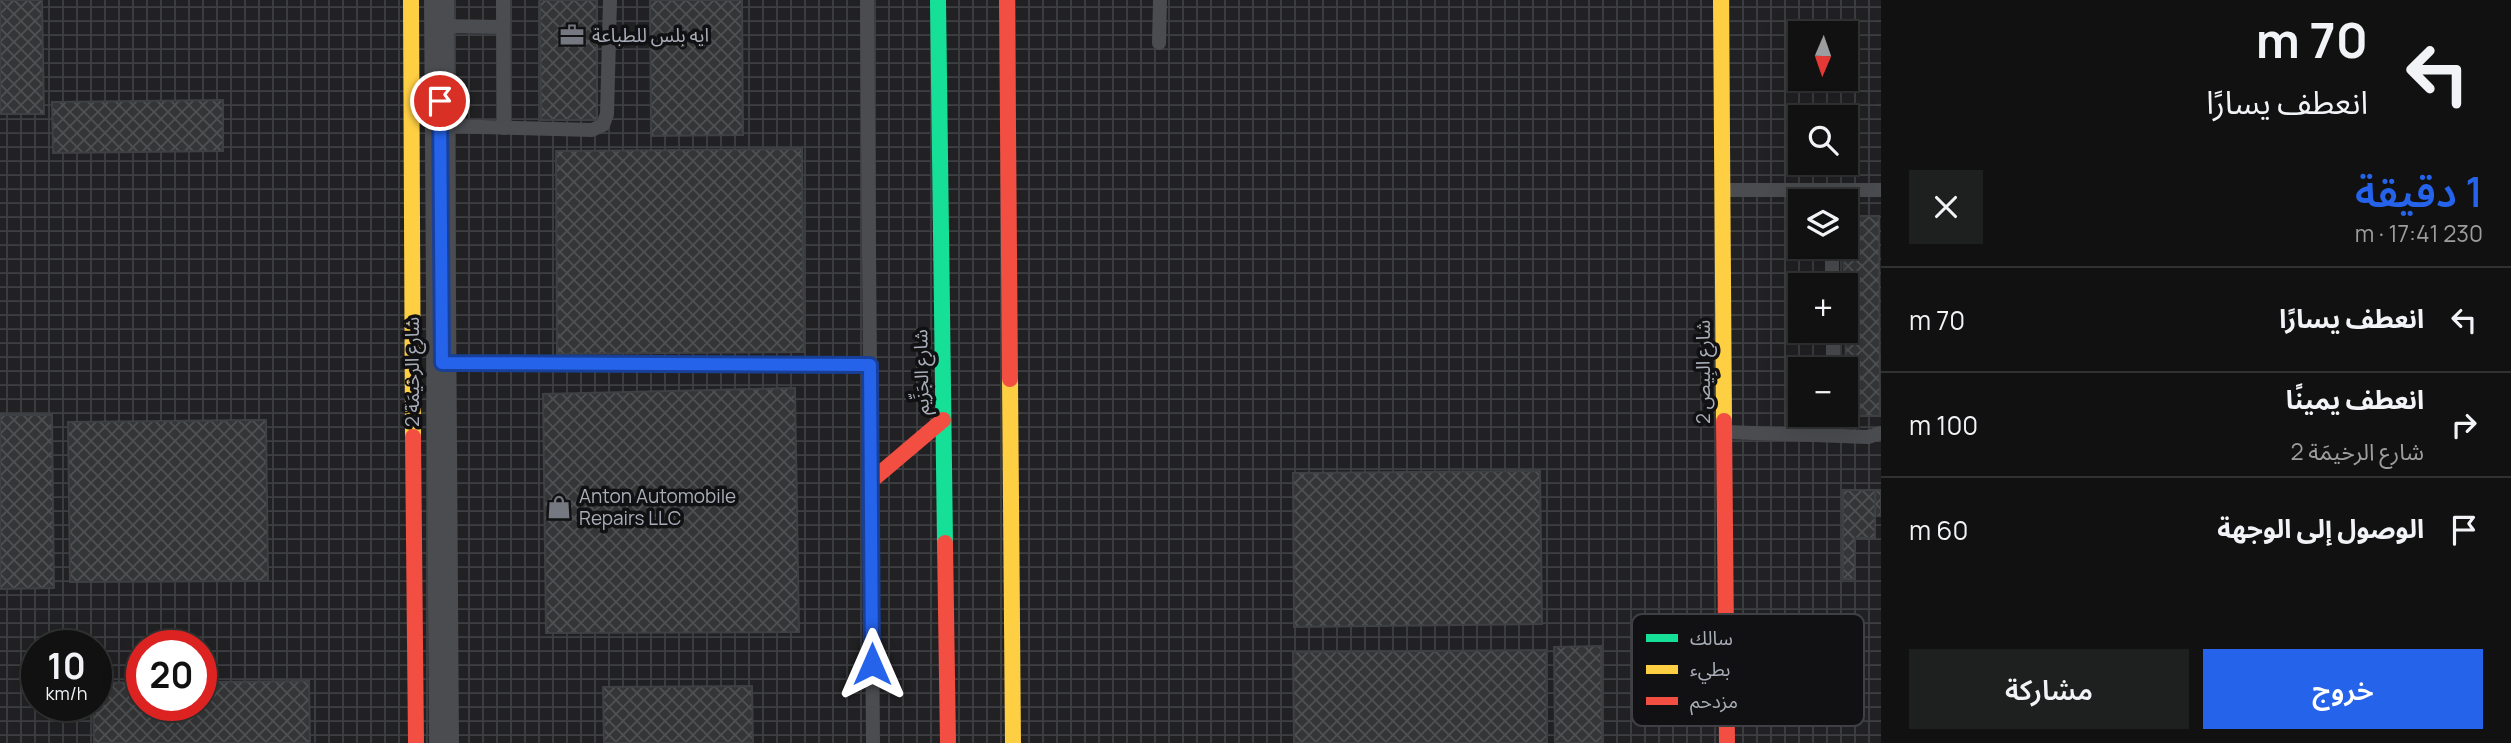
<!DOCTYPE html>
<html lang="ar">
<head>
<meta charset="utf-8">
<style>
  :root { --surface:#111; --page:#1e1f1f; --text:#f1f3f6; --muted:#9c9d9f; --line:#303131; --accent:#2563eb }
  body { margin:0; font-family:Manrope,"Noto Sans Arabic",sans-serif; background:var(--page); color:var(--text); direction:rtl; height:100vh; display:flex; flex-direction:column; font-size:26px; white-space:nowrap }
  * { box-sizing:border-box; margin:0 }
  p { font-size:23px; color:var(--muted) }
  .icon { flex:none; width:38px; height:38px; fill:none; stroke:currentColor; stroke-width:2; stroke-linecap:round; stroke-linejoin:round }
  .map { position:relative; flex:1; overflow:hidden; direction:ltr }
  .sheet { display:flex; flex-direction:column; background:var(--surface); width:630px }
  .sheet>* { flex:none }
  .guide { background:#111; color:var(--text); overflow:hidden }
  .needle { width:46px; rotate:182deg }
  .tools { position:absolute; left:1788px; top:21px; display:grid; gap:14px }
  .tools a { display:grid; place-items:center; width:70px; height:70px; border-radius:0px; background:var(--surface); box-shadow:0 7px 28px #0002,0 0 0 2px var(--line); font-size:35px }
  .speed { position:absolute; left:21px; top:630px; display:flex; gap:14px; font-size:35px; font-weight:700; text-align:center }
  .speed>* { display:grid; place-content:center; width:91px; height:91px; border-radius:50%; background:var(--surface); box-shadow:0 7px 28px #0002,0 0 0 2px var(--line); line-height:1 }
  .speed small { font-size:18px; font-weight:400 }
  .speed .limit { border:10px solid #d22; background:#fff; color:#111 }
  .pin { position:absolute; display:grid; place-items:center; width:60px; height:60px; color:#fff; margin:-30px; border:4px solid #fff; border-radius:50%; box-shadow:0 2px 7px #0007 }
  .me { position:absolute; width:77px; margin:-38px; rotate:0deg; stroke-linejoin:round; filter:drop-shadow(0 0 5px #0008) }
  .turn { display:flex; align-items:center; gap:24px; height:147px; padding:0 28px; font-size:32px }
  .turn .icon { width:91px; height:91px; stroke-width:2.5 }
  .turn b { display:block; font-size:49px; line-height:60px }
  .round { display:grid; place-items:center; flex:none; width:74px; height:74px; border-radius:0px; background:var(--page) }
  .overview { display:flex; align-items:center; justify-content:space-between; height:119px; padding:0 28px }
  h1 { font-size:42px; font-weight:600; line-height:52px; color:var(--accent) }
  .cta { display:flex; gap:14px; margin-top:auto; padding:14px 28px }
  .cta a { flex:1; height:80px; border-radius:0px; background:var(--accent); color:#fff; font-size:28px; font-weight:600; line-height:80px; text-align:center }
  .cta a+a { background:var(--page); color:var(--text) }
  ul { padding:0; list-style:none }
  li { display:flex; align-items:center; gap:21px; height:105px; padding:0 28px; border-top:2px solid var(--line) }
  li div { flex:1 }
  li b { display:block; font-size:26px }
  li em { font-style:normal }
  main { display:flex; flex:1; min-height:0 }
  .map>svg:first-child { display:block }
</style>
</head>
<body>
<main>
<section class="sheet">
<div class="guide">
<div class="turn"><svg class="icon" aria-label="left" viewBox="0 0 24 24"><path d="M17 20v-9H6M10 6l-5 5 5 5"/></svg><div><b>70 m</b>انعطف يسارًا</div></div>
</div>
<div class="overview"><div><h1>1 دقيقة</h1><p>230 m · 17:41</p></div><a class="round"><svg class="icon" aria-label="close" viewBox="0 0 24 24"><path d="M6 6l12 12M18 6L6 18"/></svg></a></div>
<ul>
<li><svg class="icon" aria-label="left" viewBox="0 0 24 24"><path d="M17 20v-9H6M10 6l-5 5 5 5"/></svg><div><b>انعطف يسارًا</b></div><em>70 m</em></li>
<li><svg class="icon" aria-label="right" viewBox="0 0 24 24"><path d="M7 20v-9h11M14 6l5 5-5 5"/></svg><div><b>انعطف يمينًا</b><p>شارع الرخيمَة 2</p></div><em>100 m</em></li>
<li><svg class="icon" aria-label="arrive" viewBox="0 0 24 24"><path d="M6 21V4h12l-3 4 3 4H6"/></svg><div><b>الوصول إلى الوجهة</b></div><em>60 m</em></li>
</ul>
<div class="cta"><a>خروج</a><a>مشاركة</a></div>
</section>
<div class="map">
<svg width="1881" height="743" viewBox="0 0 1881 743">
  <defs>
    <pattern id="industrial-grid" width="8" height="8" patternUnits="userSpaceOnUse" patternTransform="scale(1.75)"><rect width="8" height="8" fill="#212124"/><path d="M0 4h8M4 0v8" fill="none" stroke="#3e3f42"/></pattern>
    <pattern id="building-cross-hatch" width="8" height="8" patternUnits="userSpaceOnUse" patternTransform="scale(1.75)"><rect width="8" height="8" fill="#343537"/><path d="M0 0l8 8M0 8l8-8" fill="none" stroke="#4f5052"/></pattern>
  </defs>
  <rect width="100%" height="100%" fill="#171717"/>
  <path fill="url(#industrial-grid)" fill-rule="evenodd" d="M0 0H1881V743H0ZM1801 33H1846V79H1801ZM1801 117H1846V163H1801ZM1801 201H1846V247H1801ZM1801 285H1846V331H1801ZM1801 369H1846V415H1801ZM37 646H96V705H37ZM142 646H201V705H142Z"/>
  <g fill="url(#building-cross-hatch)" stroke="#3f4043" stroke-width="2">
    <path d="M0 0H42L44 114H0Z"/>
    <path d="M540 0H597V120H541Z"/>
    <path d="M650 0H742L743 135 651 136Z"/>
    <path d="M223 100V151L53 153 52 102Z"/>
    <path d="M802 149 804 352 557 354 556 151Z"/>
    <path d="M1846 216H1879L1880 416H1845L1846 285H1844L1843 247H1846Z"/>
    <path d="M795 388 799 632 546 633 543 394Z"/>
    <path d="M0 415H52L54 588 0 589Z"/>
    <path d="M266 420 268 581 70 582 68 422Z"/>
    <path d="M1540 471 1542 624 1294 627 1293 473Z"/>
    <path d="M1843 490H1875V538H1855V579H1843Z"/>
    <rect x="1875" y="490" width="6" height="26"/>
    <path d="M1601 646 1602 743H1555L1554 647Z"/>
    <path d="M1546 650 1547 743H1294L1293 652Z"/>
    <path d="M309 681 310 743H94L93 705H96V683L142 682V705H201V682Z"/>
    <path d="M752 686 753 743H604L603 687Z"/>
  </g>
  <g fill="none" stroke-linecap="round" stroke-linejoin="round">
    <g stroke="#4b4c50" stroke-width="14">
      <path d="M503 0 504 128"/>
      <path d="M867 0 873 743"/>
      <path d="M439 26 503 27"/>
      <path d="M1159 43 1160 0"/>
      <path d="M440 126 592 130 603 125 607 114 610 0"/>
      <path d="M1725 190H1881"/>
      <path d="M1832 247V285"/>
      <path d="M1833 331V369"/>
      <path d="M442 363 870 365"/>
      <path d="M1833 415V435"/>
      <path d="M1726 432 1868 437 1881 433"/>
    </g>
    <path stroke="#4b4c50" stroke-width="30" d="M439 0 444 743"/>
    <path stroke="#16e098" stroke-width="16" d="M938 0 945 543"/>
    <g stroke="#ffcf43" stroke-width="16">
      <path d="M411 0 413 437"/>
      <path d="M1721 0 1724 421"/>
      <path d="M1010 379 1013 743"/>
    </g>
    <g stroke="#f24e42" stroke-width="16">
      <path d="M1007 0 1010 379"/>
      <path d="M1724 421 1727 743"/>
      <path d="M413 437 416 743"/>
      <path d="M871 481 943 420"/>
      <path d="M945 543 948 743"/>
    </g>
  </g>
  <g fill="none" stroke-linecap="round" stroke-linejoin="round">
    <g stroke="#184099" stroke-width="18">
      <path id="route" d="M440 101 442 363 870 365 872 664"/>
    </g>
    <use href="#route" stroke="#2563eb" stroke-width="12"/>
  </g>
  <defs>
    <g id="office-bare" transform="scale(1.89)"><path d="M-6-3h4V-5.5h4V-3h4V5H-6ZM-1-4.5V-3h2v-1.5ZM-6 0V1H6V0Z" fill="#757880" stroke="#111113" stroke-width="2.5" paint-order="stroke"/></g>
    <g id="shop-bare" transform="scale(1.89)"><path d="M-5-2.5h2.3a2.7 3.5 0 0 1 5.4 0H5L5.5 6h-11ZM-1.5-2.5h3a1.5 2.3 0 0 0-3 0Z" fill="#757880" stroke="#111113" stroke-width="2.5" paint-order="stroke"/></g>
  </defs>
  <g fill-rule="evenodd">
    <use href="#office-bare" x="572" y="35"/>
    <use href="#shop-bare" x="559" y="507"/>
  </g>
  <g text-anchor="middle" stroke-width="7" stroke-linejoin="round" paint-order="stroke">
    <g font-size="19" fill="#a8adb8" stroke="#111113" text-anchor="start">
      <text x="592" y="42">ايه بلس للطباعة</text>
      <text x="579" y="503">Anton Automobile<tspan x="579" dy="22">Repairs LLC</tspan></text>
    </g>
    <g font-size="19" fill="#a8adb8" stroke="#111113">
      <text transform="translate(412 372) rotate(-90)" y="7">شارع الرخيمَة 2</text>
      <text transform="translate(921 372) rotate(-91)" y="7">شارع الجَزِّيم</text>
      <text transform="translate(1703 372) rotate(-90)" y="7">شارع البِيص 2</text>
    </g>
  </g>
  <rect x="1632" y="614" width="232" height="112" rx="10" fill="#111113" stroke="#3e4045" stroke-width="2"/>
  <rect x="1646" y="634" width="32" height="8" fill="#16e098"/>
  <rect x="1646" y="665" width="32" height="9" fill="#ffcf43"/>
  <rect x="1646" y="697" width="32" height="8" fill="#f24e42"/>
  <g font-size="19" fill="#a8adb8">
    <text x="1690" y="645">سالك</text>
    <text x="1690" y="676">بطيء</text>
    <text x="1690" y="708">مزدحم</text>
  </g>
</svg>
<div class="tools">
<a><svg class="needle" viewBox="-14 -14 28 28"><path d="M0-13l5 13h-10z" fill="#e53935"/><path d="M0 13l5-13h-10z" fill="#9c9d9f"/></svg></a>
<a><svg class="icon" aria-label="search" viewBox="0 0 24 24"><circle cx="10" cy="10" r="6"/><path d="M15 15l6 6"/></svg></a>
<a><svg class="icon" aria-label="layers" viewBox="0 0 24 24"><path d="M12 4l9 5-9 5-9-5zM3 14l9 5 9-5"/></svg></a>
<a>+</a>
<a>−</a>
</div>
<div class="speed"><div>10<small>km/h</small></div><div class="limit">20</div></div>
<div class="pin" style="left:440px;top:101px;background:#d93025"><svg class="icon" aria-label="arrive" viewBox="0 0 24 24"><path d="M6 21V4h12l-3 4 3 4H6"/></svg></div>
<svg class="me" style="left:872px;top:664px" viewBox="-20 -20 40 40"><path d="M0-17L14 15 0 8-14 15z" fill="#2563eb" stroke="#fff" stroke-width="4"/></svg>
</div>
</main>
</body>
</html>
